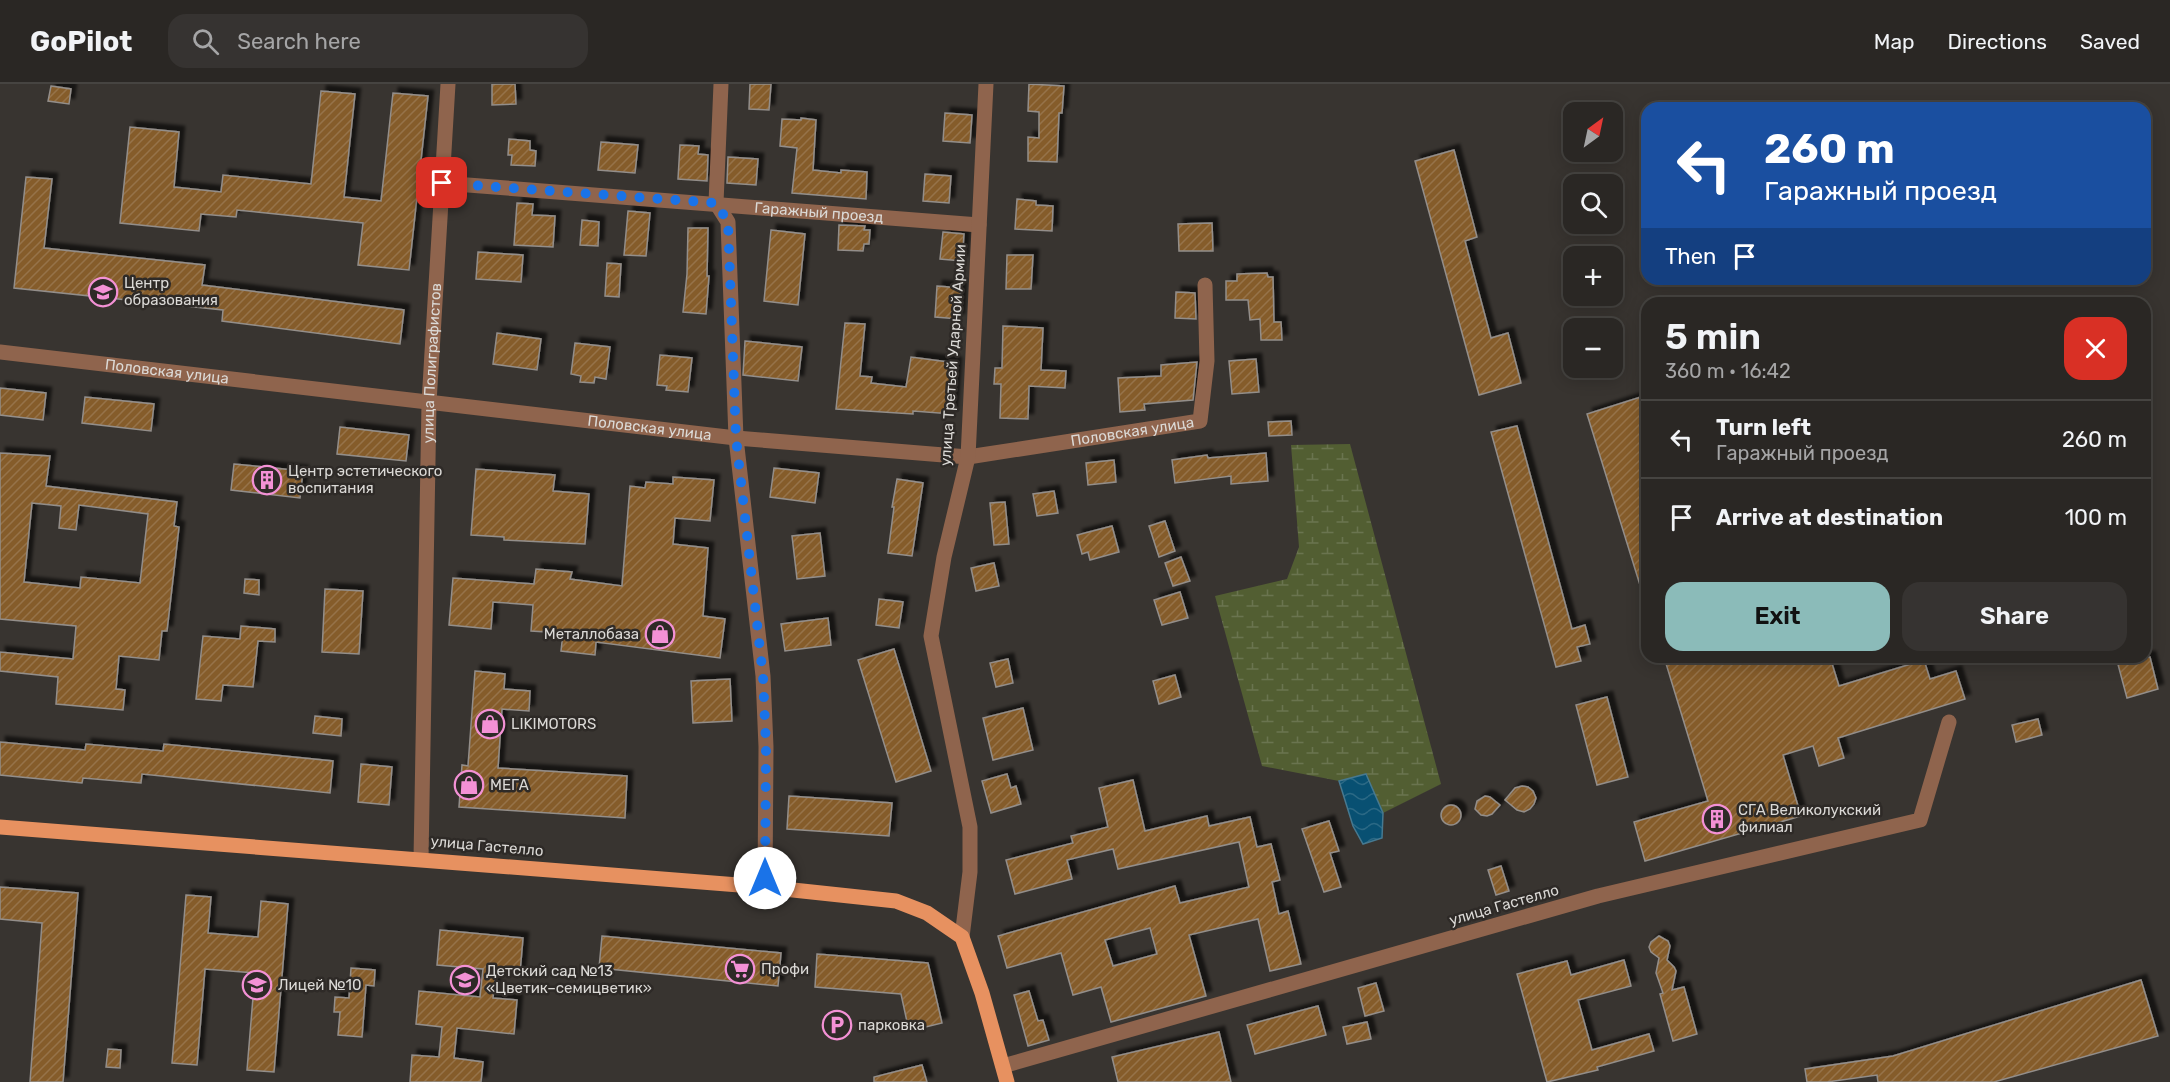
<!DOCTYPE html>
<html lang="en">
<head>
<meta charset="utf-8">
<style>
  :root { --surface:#2a2724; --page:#363331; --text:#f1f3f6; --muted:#a5a5a6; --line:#464441; --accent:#8bbbb9 }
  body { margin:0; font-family:Rubik,sans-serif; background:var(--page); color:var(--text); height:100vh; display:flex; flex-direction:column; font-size:22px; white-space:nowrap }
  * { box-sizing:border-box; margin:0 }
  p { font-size:20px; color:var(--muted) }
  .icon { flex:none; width:33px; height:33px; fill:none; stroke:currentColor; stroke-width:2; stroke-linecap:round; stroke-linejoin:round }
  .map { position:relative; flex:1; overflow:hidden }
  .panel { position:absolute; left:1641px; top:213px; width:510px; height:366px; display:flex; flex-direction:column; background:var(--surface); border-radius:18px; box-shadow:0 3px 15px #0003,0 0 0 2px var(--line) }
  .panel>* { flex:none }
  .banner { position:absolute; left:1641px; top:18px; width:510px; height:183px; border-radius:18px; box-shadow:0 3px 15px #0003,0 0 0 2px var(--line); background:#1a4fa0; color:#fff; overflow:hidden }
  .needle { width:39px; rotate:33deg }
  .buttons { position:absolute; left:1563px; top:18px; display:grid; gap:12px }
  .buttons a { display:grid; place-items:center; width:60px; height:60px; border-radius:12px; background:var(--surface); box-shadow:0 3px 15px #0003,0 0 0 2px var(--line); font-size:30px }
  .pin { position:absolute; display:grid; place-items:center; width:51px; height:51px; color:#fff; margin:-26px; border-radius:12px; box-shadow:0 3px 9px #0006 }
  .me { position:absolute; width:66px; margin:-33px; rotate:0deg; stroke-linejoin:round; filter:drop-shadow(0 0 4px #0008) }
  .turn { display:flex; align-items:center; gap:21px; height:126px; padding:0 24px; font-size:27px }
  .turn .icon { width:78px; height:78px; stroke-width:2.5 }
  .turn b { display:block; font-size:42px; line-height:51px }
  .then { display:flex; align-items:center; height:57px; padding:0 24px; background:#0003; gap:12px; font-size:22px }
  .round { display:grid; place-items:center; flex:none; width:63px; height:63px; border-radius:18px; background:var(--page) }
  .head { display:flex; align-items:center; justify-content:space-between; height:102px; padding:0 24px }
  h1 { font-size:36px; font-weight:600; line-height:45px }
  .action { display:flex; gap:12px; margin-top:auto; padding:12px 24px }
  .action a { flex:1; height:69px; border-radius:18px; background:var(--accent); color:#111; font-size:24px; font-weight:600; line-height:69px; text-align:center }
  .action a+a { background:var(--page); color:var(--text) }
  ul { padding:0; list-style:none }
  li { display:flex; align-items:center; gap:18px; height:78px; padding:0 24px; border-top:2px solid var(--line) }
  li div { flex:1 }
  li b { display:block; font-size:22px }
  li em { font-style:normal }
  header { display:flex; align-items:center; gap:36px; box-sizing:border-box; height:84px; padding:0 30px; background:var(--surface); border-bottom:2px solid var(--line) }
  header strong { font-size:28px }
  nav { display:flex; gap:33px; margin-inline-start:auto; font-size:21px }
  .search { width:420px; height:54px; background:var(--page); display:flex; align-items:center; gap:15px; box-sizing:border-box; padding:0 21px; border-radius:18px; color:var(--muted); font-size:22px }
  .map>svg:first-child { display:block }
</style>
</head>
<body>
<header>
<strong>GoPilot</strong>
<div class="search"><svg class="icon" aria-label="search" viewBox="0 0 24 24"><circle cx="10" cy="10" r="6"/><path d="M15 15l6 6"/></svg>Search here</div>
<nav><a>Map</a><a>Directions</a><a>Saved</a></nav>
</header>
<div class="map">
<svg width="2170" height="998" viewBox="0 0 2170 998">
  <defs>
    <pattern id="wetland-marsh" width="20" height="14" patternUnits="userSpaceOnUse" patternTransform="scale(1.5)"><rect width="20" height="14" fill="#525e32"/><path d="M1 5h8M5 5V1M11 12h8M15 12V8" fill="none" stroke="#6a744f"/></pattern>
    <pattern id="water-waves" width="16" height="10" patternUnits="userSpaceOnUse" patternTransform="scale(1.5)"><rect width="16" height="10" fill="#085072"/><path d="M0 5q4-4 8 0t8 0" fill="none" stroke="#2b6985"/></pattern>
    <pattern id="building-hatch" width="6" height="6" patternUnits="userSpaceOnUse" patternTransform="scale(1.5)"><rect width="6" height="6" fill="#855c2b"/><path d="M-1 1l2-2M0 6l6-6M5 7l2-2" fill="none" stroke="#967349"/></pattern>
    <filter id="shadow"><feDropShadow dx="5.5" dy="-5.5" stdDeviation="1.5" flood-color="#0009"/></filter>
  </defs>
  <rect width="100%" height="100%" fill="#383430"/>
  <path fill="url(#wetland-marsh)" d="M1350 360 1441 700 1383 729 1366 690 1339 697 1262 682 1215 512 1287 495 1299 463 1291 361Z"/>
  <path fill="url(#water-waves)" stroke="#477990" stroke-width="1.5" d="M1366 690 1383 729 1382 754 1363 760 1353 742 1339 697Z"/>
  <g fill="url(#building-hatch)" stroke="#938e8a" stroke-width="1.5" fill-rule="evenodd" filter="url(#shadow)">
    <path d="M492 0H515L516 20 492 21Z"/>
    <path d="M750 0H771L769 26 749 25Z"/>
    <path d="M1029 0 1064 2 1062 29H1059L1057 78 1028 77V53L1039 54V28L1028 27Z"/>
    <path d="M51 2 71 5 69 20 48 17Z"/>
    <path d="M321 7 355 10 344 113 381 117 393 9 428 12 409 186 358 181 363 139 237 126 236 133 201 130 199 147 120 139 130 43 179 48 174 103 221 108 223 91 311 100Z"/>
    <path d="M945 29 972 31 970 59 943 57Z"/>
    <path d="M801 34 816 36 813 86 841 89V86L867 88 866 115 792 109 797 64 780 62 782 35 801 36Z"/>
    <path d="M509 55 530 57V66L536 67 535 82 511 81 512 71H508Z"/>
    <path d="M601 58 638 61 635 89 598 86Z"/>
    <path d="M680 61 699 62 698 70 708 71 707 97 678 95Z"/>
    <path d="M1454 66 1477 153 1465 157 1491 254 1508 249 1521 299 1479 311 1415 77Z"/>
    <path d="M728 73 758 75 756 101 727 99Z"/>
    <path d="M925 90 951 92 949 119 923 117Z"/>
    <path d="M26 93 52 95 44 164 205 181 202 201 404 226 400 260 222 237 223 226 14 204Z"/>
    <path d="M1017 115 1036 117V121L1053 122 1052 147 1015 145Z"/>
    <path d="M517 119 533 120 532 131 555 132 553 163 514 161Z"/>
    <path d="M628 127 650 129 646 172 624 171Z"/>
    <path d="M582 136 599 138 598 162 580 161Z"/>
    <path d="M1212 139 1213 167H1179L1178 140Z"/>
    <path d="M839 141 865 142 864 146H870L869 160H864L863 167 838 166Z"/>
    <path d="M688 144H708L707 192H709L706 230 683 228 687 190Z"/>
    <path d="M771 146 805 150 798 221 764 217Z"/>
    <path d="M943 148 964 150 962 177 940 175Z"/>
    <path d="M478 168 523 171 521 198 476 195Z"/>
    <path d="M1007 171H1033L1031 205H1006Z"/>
    <path d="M607 179 621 180 619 213 605 212Z"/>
    <path d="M1267 189 1268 193H1273L1274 238H1281L1282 256H1261L1260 235 1250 236 1248 216H1226V197H1237V190Z"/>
    <path d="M937 202 961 204 959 235 935 233Z"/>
    <path d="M1176 208 1195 209 1196 235 1175 234Z"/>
    <path d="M845 239 865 240 860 292 872 293 871 299 906 303 911 273 956 279 952 330 913 327V330L836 325Z"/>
    <path d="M1003 242 1043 244 1041 286 1066 287 1065 304 1029 302 1028 335 1000 334 1001 300H994L995 284H1002Z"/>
    <path d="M497 249 541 255 537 286 493 280Z"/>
    <path d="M745 257 802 263 798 297 743 291Z"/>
    <path d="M575 259 610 263 606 295 595 293 594 299 580 298 581 292 571 290Z"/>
    <path d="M660 271 692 274 688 308 666 306 667 302 657 301Z"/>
    <path d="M1256 275 1259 308 1232 310 1229 277Z"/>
    <path d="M1197 278 1193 316 1144 320 1145 326 1120 328 1118 294 1161 292V281Z"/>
    <path d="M0 304 46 309 43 336 0 331Z"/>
    <path d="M1647 311V514H1644L1587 330Z"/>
    <path d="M85 313 154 320 151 347 82 339Z"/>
    <path d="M1291 337 1292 351 1269 352 1268 338Z"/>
    <path d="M1517 342 1572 545 1585 541 1590 560 1577 563 1581 577 1556 583 1491 348Z"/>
    <path d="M340 343 409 351 406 377 337 370Z"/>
    <path d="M0 369 50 372 46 402 177 418 174 442 179 443 167 547H162L159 576 119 572 116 605 125 606 123 626 56 620 58 593 0 587V568L73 575 76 542 0 535ZM32 419 61 422 59 444 76 446 79 421 148 430 140 499 81 493 80 504 24 498Z"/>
    <path d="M1266 369 1268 397 1231 400V392L1175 399 1172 376 1207 371 1208 374Z"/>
    <path d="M1114 376 1116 398 1088 401 1086 379Z"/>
    <path d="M234 380 303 387 300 414 231 406Z"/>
    <path d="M774 384 819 389 815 419 770 413Z"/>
    <path d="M476 385 555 391 553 407 589 410 585 460 504 456V453L471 451Z"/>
    <path d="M673 393 714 396 710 437 675 434 673 460 708 464 703 532 725 535 720 574 596 558 595 571 561 567 563 549 531 547 533 521 493 518 491 545 449 541 453 494 534 500 536 485 572 488 570 495 622 502 630 402 645 404 646 398 673 400Z"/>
    <path d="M897 395 923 399 912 472 888 469 894 423H892Z"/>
    <path d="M1054 407 1058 429 1037 432 1033 410Z"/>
    <path d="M1005 418 1009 460 994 461 990 419Z"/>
    <path d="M1165 437 1175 467 1159 473 1149 442Z"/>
    <path d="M1112 442 1119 468 1090 476 1088 468 1082 470 1077 451Z"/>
    <path d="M820 449 825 492 797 495 792 452Z"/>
    <path d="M1181 473 1190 497 1173 502 1165 479Z"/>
    <path d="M994 479 999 502 976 507 971 484Z"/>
    <path d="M245 495 259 496V511L244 509Z"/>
    <path d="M325 505 363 507 359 570 322 568Z"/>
    <path d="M1180 508 1188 534 1162 541 1154 516Z"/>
    <path d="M879 515 903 518 899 544 876 541Z"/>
    <path d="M828 534 831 561 785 567 781 540Z"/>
    <path d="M241 542 275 545V558L258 557 253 603 223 601 221 617 196 615 203 552 240 555Z"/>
    <path d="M894 565 931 687 896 698 858 576Z"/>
    <path d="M1664 573H1830L1839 602 1924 576 1930 595 1956 587 1965 615 1838 654 1844 674 1819 682 1813 662 1783 671 1801 732 1645 777 1634 738 1708 717Z"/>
    <path d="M2116 573H2150L2158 605 2127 614Z"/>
    <path d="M1008 575 1013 599 996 603 990 579Z"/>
    <path d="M475 587 505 590 504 605 530 607 529 627 502 625 498 684 627 692 625 734 459 723 462 681 468 682Z"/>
    <path d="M1175 591 1181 613 1159 620 1153 597Z"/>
    <path d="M730 595 732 637 693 639 691 597Z"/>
    <path d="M1607 613 1628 693 1597 701 1576 621Z"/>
    <path d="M1023 624 1033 666 993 676 983 634Z"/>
    <path d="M315 632 342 635 341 652 313 649Z"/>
    <path d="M2038 635 2042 651 2016 658 2012 641Z"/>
    <path d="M0 658 85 666 86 660 163 667 164 660 333 677 330 709 142 690 141 699 83 694 82 699 0 691Z"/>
    <path d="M361 680 392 683 389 721 358 718Z"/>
    <path d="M1007 690 1011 704 1016 702 1021 720 991 729 982 697Z"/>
    <path d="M1133 696 1145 747 1207 732 1209 742 1250 733 1257 763 1271 760 1280 796 1272 798 1279 830 1288 827 1301 880 1270 887 1258 835 1189 851 1206 912 1111 938 1101 903 1073 911 1061 869 1007 884 998 852 1175 802 1180 819 1249 803 1239 758 1118 785 1113 765 1067 776 1072 795 1015 810 1006 776 1073 759 1071 752 1108 743 1099 704ZM1150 844 1157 870 1113 882 1105 856Z"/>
    <path d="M1522 702 1528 703 1533 707 1536 714 1534 720 1530 725 1524 728 1517 726 1505 716 1515 704Z"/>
    <path d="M789 712 892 719 889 752 787 745Z"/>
    <path d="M1485 712 1490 713 1500 721 1492 730 1487 732 1481 731 1475 725 1477 717Z"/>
    <circle cx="1451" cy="731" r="10"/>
    <path d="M1329 737 1339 767 1330 769 1341 803 1324 808 1302 745Z"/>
    <path d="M1501 782 1509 807 1496 811 1488 786Z"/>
    <path d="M0 803 78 809 63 998H30L42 839 0 835Z"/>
    <path d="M186 811 211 813 208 849 258 853 261 817 288 820 274 988 247 986 255 889 205 885 197 981 172 979Z"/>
    <path d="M440 846 523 854 520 889 496 887 493 914 517 916 514 950 457 944 454 974 483 978 481 998H410L412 971 439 973 442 943 416 940 419 907 480 913 483 885 437 881Z"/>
    <path d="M602 852 781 869 778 902 599 884Z"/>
    <path d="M1659 852 1668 857 1670 862 1667 876 1674 883 1676 887 1672 906 1684 903 1697 950 1673 957 1660 910 1663 909 1656 889 1659 874 1651 868 1649 863 1651 858Z"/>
    <path d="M817 870 928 879 942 939 909 947 901 910 815 903Z"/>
    <path d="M1624 876 1631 902 1578 916 1592 966 1649 950 1654 967 1597 983 1598 986 1547 998 1517 890 1567 877 1571 891Z"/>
    <path d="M351 884 375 886 374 902 366 901 362 953 338 951 340 928H334L335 913 349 914Z"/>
    <path d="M2141 896 2158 952 1994 998H1878L1877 991 1827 998H1807L1805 985 1893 972Z"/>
    <path d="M1376 899 1384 927 1365 932 1358 904Z"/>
    <path d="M1029 907 1038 937 1043 936 1049 956 1028 962 1014 911Z"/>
    <path d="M1318 922 1326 951 1255 970 1247 941Z"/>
    <path d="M1367 938 1371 955 1347 960 1343 943Z"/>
    <path d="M1219 948 1231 998H1118L1112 973Z"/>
    <path d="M108 965 121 966 120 984 106 983Z"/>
    <path d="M922 981 927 998H874V993Z"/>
  </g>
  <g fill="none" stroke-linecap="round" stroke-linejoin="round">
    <g stroke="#8f644d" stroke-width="15">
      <path d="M721 0 716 119 728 138 736 354 763 592 766 663 765 803"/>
      <path id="s1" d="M442 99 979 141"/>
      <path id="s2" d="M0 268 736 354 968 373 1200 337 1207 277 1205 201"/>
      <path id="s3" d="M421 775 429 319 448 0"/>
      <path d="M962 853 970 788V743L931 552 944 473 968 373 986 0"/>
      <path d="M1003 982 1598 812 1920 736 1949 638"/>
    </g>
    <path stroke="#e79160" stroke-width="15" d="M0 743 765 803 896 817 927 829 962 853 982 909 1007 998"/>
  </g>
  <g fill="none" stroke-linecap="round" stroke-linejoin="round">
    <path stroke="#1a73e8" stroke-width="10" stroke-dasharray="0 18" d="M442 99 716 119 728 138 736 354 763 592 766 663 765 794"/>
  </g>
  <defs>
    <g id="school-ring" transform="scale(1.5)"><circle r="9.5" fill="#2e2a27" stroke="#f391d5" stroke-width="1.5"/><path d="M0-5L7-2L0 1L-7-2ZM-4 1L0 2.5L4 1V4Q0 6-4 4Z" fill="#f391d5"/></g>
    <g id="building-ring" transform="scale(1.5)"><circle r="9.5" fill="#2e2a27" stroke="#f391d5" stroke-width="1.5"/><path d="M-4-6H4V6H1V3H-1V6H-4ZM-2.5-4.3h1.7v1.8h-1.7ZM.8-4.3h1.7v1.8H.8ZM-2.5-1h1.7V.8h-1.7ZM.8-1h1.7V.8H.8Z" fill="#f391d5"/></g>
    <g id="shop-ring" transform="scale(1.5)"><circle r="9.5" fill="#2e2a27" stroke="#f391d5" stroke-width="1.5"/><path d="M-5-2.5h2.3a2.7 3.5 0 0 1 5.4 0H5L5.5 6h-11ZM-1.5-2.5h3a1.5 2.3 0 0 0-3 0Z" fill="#f391d5"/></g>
    <g id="supermarket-ring" transform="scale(1.5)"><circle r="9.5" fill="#2e2a27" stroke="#f391d5" stroke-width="1.5"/><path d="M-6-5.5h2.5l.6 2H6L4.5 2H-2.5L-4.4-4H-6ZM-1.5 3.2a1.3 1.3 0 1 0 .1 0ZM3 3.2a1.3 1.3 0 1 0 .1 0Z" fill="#f391d5"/></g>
    <g id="parking-ring" transform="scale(1.5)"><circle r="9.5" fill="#2e2a27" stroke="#f391d5" stroke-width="1.5"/><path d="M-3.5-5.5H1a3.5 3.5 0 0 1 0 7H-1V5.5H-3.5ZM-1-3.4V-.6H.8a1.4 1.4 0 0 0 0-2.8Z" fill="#f391d5"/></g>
  </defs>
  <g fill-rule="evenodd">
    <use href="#school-ring" x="103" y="208"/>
    <use href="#building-ring" x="267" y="396"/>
    <use href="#shop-ring" x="660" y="550"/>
    <use href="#shop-ring" x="490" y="640"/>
    <use href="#shop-ring" x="469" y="701"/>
    <use href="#building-ring" x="1717" y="735"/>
    <use href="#supermarket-ring" x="740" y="885"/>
    <use href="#school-ring" x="465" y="896"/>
    <use href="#school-ring" x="257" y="901"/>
    <use href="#parking-ring" x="837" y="941"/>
  </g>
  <g text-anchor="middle" stroke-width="5" stroke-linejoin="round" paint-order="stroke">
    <g font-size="15" fill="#dbd9d6" stroke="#2e2a27">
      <text dy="5" stroke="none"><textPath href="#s1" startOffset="378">Гаражный проезд</textPath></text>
      <text transform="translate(953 271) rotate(-86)" y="5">улица Третьей Ударной Армии</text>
      <text dy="5" stroke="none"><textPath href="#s3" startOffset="496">улица Полиграфистов</textPath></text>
      <text dy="5" stroke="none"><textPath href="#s2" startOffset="168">Половская улица</textPath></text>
      <text dy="5" stroke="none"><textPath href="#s2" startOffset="654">Половская улица</textPath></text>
      <text dy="5" stroke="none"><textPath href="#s2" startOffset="1140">Половская улица</textPath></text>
      <text transform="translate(487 762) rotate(5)" y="5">улица Гастелло</text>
      <text transform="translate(1504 821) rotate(-16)" y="5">улица Гастелло</text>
    </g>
    <g font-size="15" fill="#dbd9d6" stroke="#2e2a27" text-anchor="start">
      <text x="124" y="204">Центр<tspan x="124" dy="17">образования</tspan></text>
      <text x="288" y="392">Центр эстетического<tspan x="288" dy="17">воспитания</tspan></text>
      <text x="639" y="555" text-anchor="end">Металлобаза</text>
      <text x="511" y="645">LIKIMOTORS</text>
      <text x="490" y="706">МЕГА</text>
      <text x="1738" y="731">СГА Великолукский<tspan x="1738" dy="17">филиал</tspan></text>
      <text x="761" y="890">Профи</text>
      <text x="486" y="892">Детский сад №13<tspan x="486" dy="17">«Цветик–семицветик»</tspan></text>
      <text x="278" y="906">Лицей №10</text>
      <text x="858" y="946">парковка</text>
    </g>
  </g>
</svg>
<div class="buttons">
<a><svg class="needle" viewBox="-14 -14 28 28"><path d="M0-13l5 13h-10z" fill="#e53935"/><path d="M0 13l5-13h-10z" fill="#a5a5a6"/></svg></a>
<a><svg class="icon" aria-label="search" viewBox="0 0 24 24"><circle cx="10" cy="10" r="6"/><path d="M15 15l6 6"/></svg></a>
<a>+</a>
<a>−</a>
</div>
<div class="pin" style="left:442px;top:99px;background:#d93025"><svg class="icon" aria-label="arrive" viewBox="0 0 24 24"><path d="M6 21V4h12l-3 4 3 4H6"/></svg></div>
<svg class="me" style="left:765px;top:794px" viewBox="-20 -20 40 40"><circle r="19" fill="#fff"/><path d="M0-13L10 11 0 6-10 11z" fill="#1a73e8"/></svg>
<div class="banner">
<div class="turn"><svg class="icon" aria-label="left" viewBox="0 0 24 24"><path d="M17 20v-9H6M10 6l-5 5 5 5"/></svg><div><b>260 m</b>Гаражный проезд</div></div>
<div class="then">Then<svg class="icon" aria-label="arrive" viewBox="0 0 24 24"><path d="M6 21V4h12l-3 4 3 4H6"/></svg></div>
</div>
<section class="panel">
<div class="head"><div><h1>5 min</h1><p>360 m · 16:42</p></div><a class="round" style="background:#d93025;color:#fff"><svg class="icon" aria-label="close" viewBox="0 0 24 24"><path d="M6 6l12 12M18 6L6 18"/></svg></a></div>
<ul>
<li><svg class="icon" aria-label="left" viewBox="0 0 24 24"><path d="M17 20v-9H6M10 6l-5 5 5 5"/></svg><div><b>Turn left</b><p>Гаражный проезд</p></div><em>260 m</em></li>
<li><svg class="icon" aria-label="arrive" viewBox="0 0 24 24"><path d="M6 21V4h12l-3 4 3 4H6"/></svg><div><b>Arrive at destination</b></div><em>100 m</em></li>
</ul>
<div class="action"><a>Exit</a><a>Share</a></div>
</section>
</div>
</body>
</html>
